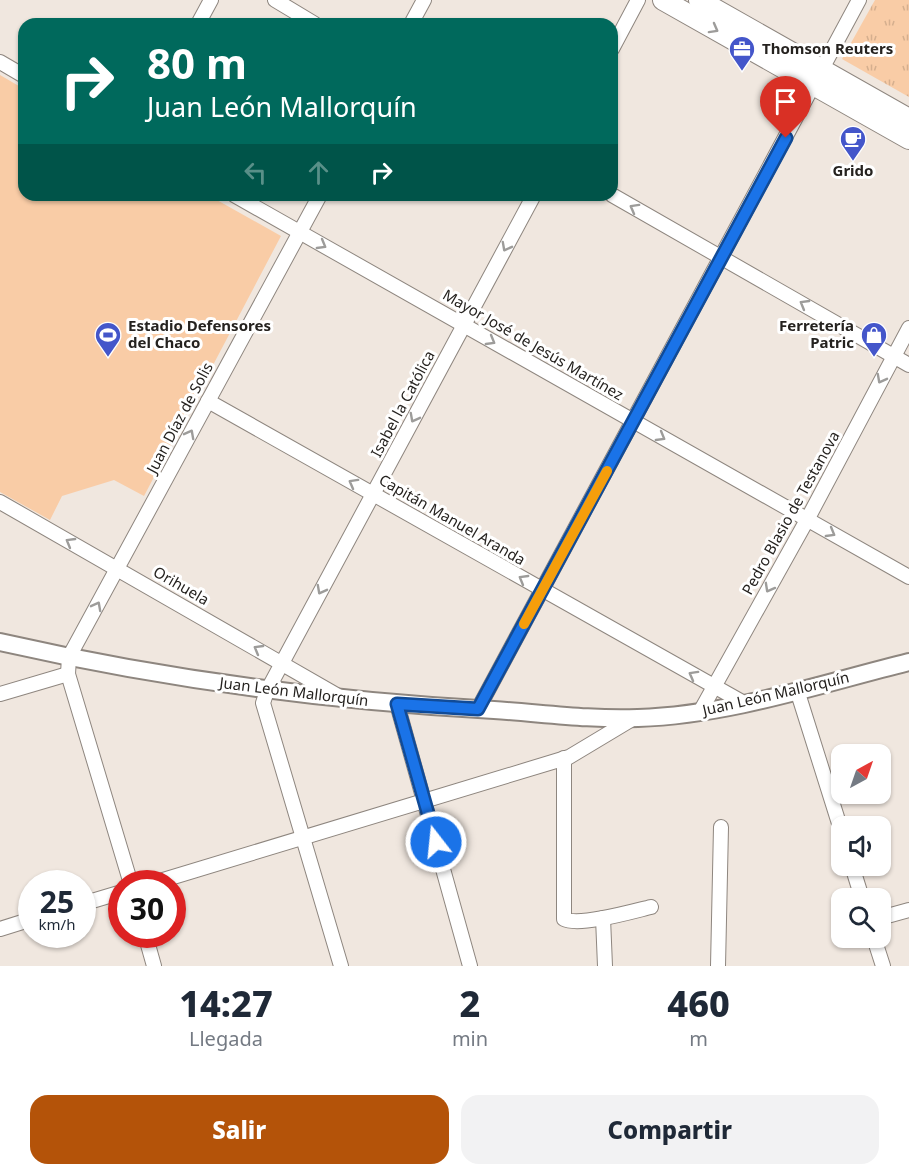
<!DOCTYPE html>
<html lang="es">
<head>
<meta charset="utf-8">
<style>
  :root { --surface:#fff; --page:#f2f2f3; --text:#1f2937; --muted:#747a83; --accent:#b45309 }
  body { margin:0; font-family:"Noto Sans",sans-serif; background:var(--page); color:var(--text); height:100vh; display:flex; flex-direction:column; font-size:22px; white-space:nowrap }
  * { box-sizing:border-box; margin:0 }
  p { font-size:20px; color:var(--muted) }
  .icon { flex:none; width:33px; height:33px; fill:none; stroke:currentColor; stroke-width:2; stroke-linecap:round; stroke-linejoin:round }
  .map { position:relative; height:966px; overflow:hidden }
  .side { display:flex; flex-direction:column; background:var(--surface); flex:1 }
  .side>* { flex:none }
  .top-card { position:absolute; left:18px; top:18px; width:600px; height:183px; border-radius:18px; box-shadow:0 2px 4px #0004; background:#00695c; color:#fff; overflow:hidden }
  .needle { width:39px; rotate:40deg }
  .controls { position:absolute; left:831px; top:744px; display:grid; gap:12px }
  .controls a { display:grid; place-items:center; width:60px; height:60px; border-radius:12px; background:var(--surface); box-shadow:0 2px 4px #0004; font-size:30px }
  .speed { position:absolute; left:18px; top:870px; display:flex; gap:12px; font-size:30px; font-weight:700; text-align:center }
  .speed>* { display:grid; place-content:center; width:78px; height:78px; border-radius:50%; background:var(--surface); box-shadow:0 2px 4px #0004; line-height:1 }
  .speed small { font-size:15px; font-weight:400 }
  .speed .limit { border:9px solid #d22; background:#fff; color:#111 }
  .pin { position:absolute; display:grid; place-items:center; width:51px; height:51px; color:#fff; margin:-62px -26px; border-radius:50% 50% 50% 0; rotate:-45deg; box-shadow:0 0 6px #0007 }
  .pin .icon { rotate:45deg }
  .me { position:absolute; width:66px; margin:-33px; rotate:344deg; stroke-linejoin:round; filter:drop-shadow(0 0 4px #0008) }
  .turn { display:flex; align-items:center; gap:21px; height:126px; padding:0 30px; font-size:27px }
  .turn .icon { width:78px; height:78px; stroke-width:2.5 }
  .turn b { display:block; font-size:42px; line-height:51px }
  .lanes { display:flex; align-items:center; height:57px; padding:0 30px; background:#0003; justify-content:center; gap:30px; direction:ltr }
  .lanes .off { opacity:.35 }
  .eta { display:flex; justify-content:space-evenly; align-items:center; height:102px; text-align:center }
  .eta b { font-size:36px; font-weight:800; line-height:42px }
  .cta { display:flex; gap:12px; margin-top:auto; padding:12px 30px }
  .cta a { flex:1; height:69px; border-radius:18px; background:var(--accent); color:#fff; font-size:24px; font-weight:800; line-height:69px; text-align:center }
  .cta a+a { background:var(--page); color:var(--text) }
  .map>svg:first-child { display:block }
</style>
</head>
<body>
<div class="map">
<svg width="909" height="966" viewBox="0 0 909 966">
  <defs>
    <pattern id="park-tufts" width="24" height="20" patternUnits="userSpaceOnUse" patternTransform="scale(1.5)"><rect width="24" height="20" fill="#f9cca6"/><path d="M3 7l-1-3M5 7V3M7 7l1-3M15 17l-1-3M17 17v-4M19 17l1-3" fill="none" stroke="#d5af8e"/></pattern>
  </defs>
  <rect width="100%" height="100%" fill="#f0e7df"/>
  <path fill="url(#park-tufts)" d="M875 0H909V97L842 59Z"/>
  <path fill="#f9cca6" d="M0 75 24 89V195H208L281 236 144 496 114 480 62 496 50 520 0 492Z"/>
  <g fill="none" stroke-linecap="round" stroke-linejoin="round">
    <g stroke="#8e867f" stroke-width="16">
      <g id="minor">
        <path d="M275 0 315 24"/>
        <path d="M198 24 211 0"/>
        <path d="M411 24 424 0"/>
        <path d="M612 49 638 0"/>
        <path d="M0 62 24 76"/>
        <path d="M234 195 909 577"/>
        <path d="M612 195 909 365"/>
        <path d="M208 401 744 703"/>
        <path d="M0 502 340 697"/>
        <path d="M797 690 842 833"/>
        <path d="M0 694 68 674"/>
        <path d="M397 704 470 966"/>
        <path d="M478 709 859 0"/>
        <path d="M700 712 807 520 909 328"/>
        <path d="M564 758V919C579 927 634 911 651 907"/>
        <path d="M852 866 862 898"/>
        <path d="M131 884 68 674 69 657 320 195"/>
        <path d="M150 884 569 757 634 718"/>
        <path d="M82 904 122 892"/>
        <path d="M603 918 605 966"/>
        <path d="M880 918 909 910"/>
        <path d="M0 929 32 919"/>
        <path d="M145 934 154 966"/>
        <path d="M874 938 883 966"/>
        <path d="M341 966 263 703 267 691 534 195"/>
        <path d="M718 966 721 827"/>
      </g>
    </g>
    <g stroke="#8e867f" stroke-width="20">
      <path id="tertiary" d="M0 642C163 679 327 701 494 710 541 713 590 720 638 718 730 715 820 684 909 662"/>
    </g>
    <g stroke="#8e867f" stroke-width="22">
      <g id="secondary">
        <path d="M663 0 909 139"/>
        <path d="M699 0 909 119"/>
      </g>
    </g>
    <use href="#minor" stroke="#fff" stroke-width="14"/>
    <use href="#tertiary" stroke="#fff" stroke-width="16"/>
    <use href="#secondary" stroke="#fff" stroke-width="20"/>
  </g>
  <defs><path id="oneway-chevron" d="M-2-3.5L2.5 0L-2 3.5" fill="none" stroke-width="1.6" stroke-linecap="round" stroke-linejoin="round" transform="scale(1.5)"/></defs>
  <g stroke="#9d9c9a">
    <use href="#oneway-chevron" transform="translate(714 29) rotate(29)"/>
    <use href="#oneway-chevron" transform="translate(634 208) rotate(-151)"/>
    <use href="#oneway-chevron" transform="translate(322 245) rotate(30)"/>
    <use href="#oneway-chevron" transform="translate(506 247) rotate(118)"/>
    <use href="#oneway-chevron" transform="translate(804 304) rotate(-150)"/>
    <use href="#oneway-chevron" transform="translate(491 341) rotate(30)"/>
    <use href="#oneway-chevron" transform="translate(881 379) rotate(118)"/>
    <use href="#oneway-chevron" transform="translate(414 418) rotate(118)"/>
    <use href="#oneway-chevron" transform="translate(190 434) rotate(-62)"/>
    <use href="#oneway-chevron" transform="translate(661 437) rotate(30)"/>
    <use href="#oneway-chevron" transform="translate(353 483) rotate(-151)"/>
    <use href="#oneway-chevron" transform="translate(831 533) rotate(30)"/>
    <use href="#oneway-chevron" transform="translate(70 542) rotate(-150)"/>
    <use href="#oneway-chevron" transform="translate(523 579) rotate(-150)"/>
    <use href="#oneway-chevron" transform="translate(769 588) rotate(119)"/>
    <use href="#oneway-chevron" transform="translate(321 590) rotate(118)"/>
    <use href="#oneway-chevron" transform="translate(97 606) rotate(-62)"/>
    <use href="#oneway-chevron" transform="translate(258 649) rotate(-150)"/>
    <use href="#oneway-chevron" transform="translate(693 675) rotate(-151)"/>
  </g>
  <g fill="none" stroke-linecap="round" stroke-linejoin="round">
    <g stroke="#114b97" stroke-width="15">
      <path id="route" d="M436 842 397 704 478 709 786 138"/>
    </g>
    <use href="#route" stroke="#1a73e8" stroke-width="10"/>
    <path stroke="#f59e0b" stroke-width="10" d="M524 624 607 471"/>
  </g>
  <defs>
    <g id="office-pin" transform="scale(1.35)"><path d="M0 17L-7.5 6A9.5 9.5 0 1 1 7.5 6Z" fill="#4456ca" stroke="#fff"/><path d="M-6-3h4V-5.5h4V-3h4V5H-6ZM-1-4.5V-3h2v-1.5ZM-6 0V1H6V0Z" fill="#fff"/></g>
    <g id="cafe-pin" transform="scale(1.35)"><path d="M0 17L-7.5 6A9.5 9.5 0 1 1 7.5 6Z" fill="#4456ca" stroke="#fff"/><path d="M-5.5-4.5H6V0H3Q3 3.5 0 3.5H-2.5Q-5.5 3.5-5.5 0ZM3-3.2v2h1.7v-2ZM-6 4.5H4V6H-6Z" fill="#fff"/></g>
    <g id="stadium-pin" transform="scale(1.35)"><path d="M0 17L-7.5 6A9.5 9.5 0 1 1 7.5 6Z" fill="#4456ca" stroke="#fff"/><path d="M0-5a6.5 5 0 1 0 0 10a6.5 5 0 1 0 0-10ZM-3.5-1.8h7v3.6h-7Z" fill="#fff"/></g>
    <g id="shop-pin" transform="scale(1.35)"><path d="M0 17L-7.5 6A9.5 9.5 0 1 1 7.5 6Z" fill="#4456ca" stroke="#fff"/><path d="M-5-2.5h2.3a2.7 3.5 0 0 1 5.4 0H5L5.5 6h-11ZM-1.5-2.5h3a1.5 2.3 0 0 0-3 0Z" fill="#fff"/></g>
  </defs>
  <g fill-rule="evenodd">
    <use href="#office-pin" x="742" y="49"/>
    <use href="#cafe-pin" x="853" y="139"/>
    <use href="#stadium-pin" x="108" y="335"/>
    <use href="#shop-pin" x="874" y="335"/>
  </g>
  <g text-anchor="middle" stroke-width="6" stroke-linejoin="round" paint-order="stroke">
    <g font-size="15" font-weight="bold" fill="#25221f" stroke="#fff" text-anchor="start">
      <text x="762" y="54">Thomson Reuters</text>
      <text x="853" y="176" text-anchor="middle">Grido</text>
      <text x="128" y="331">Estadio Defensores<tspan x="128" dy="17">del Chaco</tspan></text>
      <text x="854" y="331" text-anchor="end">Ferretería<tspan x="854" dy="17">Patric</tspan></text>
    </g>
    <g font-size="15" fill="#25221f" stroke="#fff">
      <text transform="translate(533 345) rotate(30)" y="5">Mayor José de Jesús Martínez</text>
      <text transform="translate(403 404) rotate(-62)" y="5">Isabel la Católica</text>
      <text transform="translate(180 418) rotate(-62)" y="5">Juan Díaz de Solis</text>
      <text transform="translate(791 513) rotate(-61)" y="5">Pedro Blasio de Testanova</text>
      <text transform="translate(452 520) rotate(30)" y="5">Capitán Manuel Aranda</text>
      <text transform="translate(181 586) rotate(30)" y="5">Orihuela</text>
      <text transform="translate(294 692) rotate(7)" y="5">Juan León Mallorquín</text>
      <text transform="translate(776 694) rotate(-13)" y="5">Juan León Mallorquín</text>
    </g>
  </g>
</svg>
<div class="controls">
<a><svg class="needle" viewBox="-14 -14 28 28"><path d="M0-13l5 13h-10z" fill="#e53935"/><path d="M0 13l5-13h-10z" fill="#747a83"/></svg></a>
<a><svg class="icon" aria-label="sound" viewBox="0 0 24 24"><path d="M4 9h4l5-4v14l-5-4H4zM17 9q2 3 0 6"/></svg></a>
<a><svg class="icon" aria-label="search" viewBox="0 0 24 24"><circle cx="10" cy="10" r="6"/><path d="M15 15l6 6"/></svg></a>
</div>
<div class="speed"><div>25<small>km/h</small></div><div class="limit">30</div></div>
<div class="pin" style="left:786px;top:138px;background:#d93025"><svg class="icon" aria-label="arrive" viewBox="0 0 24 24"><path d="M6 21V4h12l-3 4 3 4H6"/></svg></div>
<svg class="me" style="left:436px;top:842px" viewBox="-20 -20 40 40"><circle r="17" fill="#1a73e8" stroke="#fff" stroke-width="3"/><path d="M0-11L8 9 0 5-8 9z" fill="#fff"/></svg>
<div class="top-card">
<div class="turn"><svg class="icon" aria-label="right" viewBox="0 0 24 24"><path d="M7 20v-9h11M14 6l5 5-5 5"/></svg><div><b>80 m</b>Juan León Mallorquín</div></div>
<div class="lanes"><svg class="icon off" aria-label="left" viewBox="0 0 24 24"><path d="M17 20v-9H6M10 6l-5 5 5 5"/></svg><svg class="icon off" aria-label="ahead" viewBox="0 0 24 24"><path d="M12 20V5M6 11l6-6 6 6"/></svg><svg class="icon" aria-label="right" viewBox="0 0 24 24"><path d="M7 20v-9h11M14 6l5 5-5 5"/></svg></div>
</div>
</div>
<section class="side">
<div class="eta">
<div><b>14:27</b><p>Llegada</p></div>
<div><b>2</b><p>min</p></div>
<div><b>460</b><p>m</p></div>
</div>
<div class="cta"><a>Salir</a><a>Compartir</a></div>
</section>
</body>
</html>
